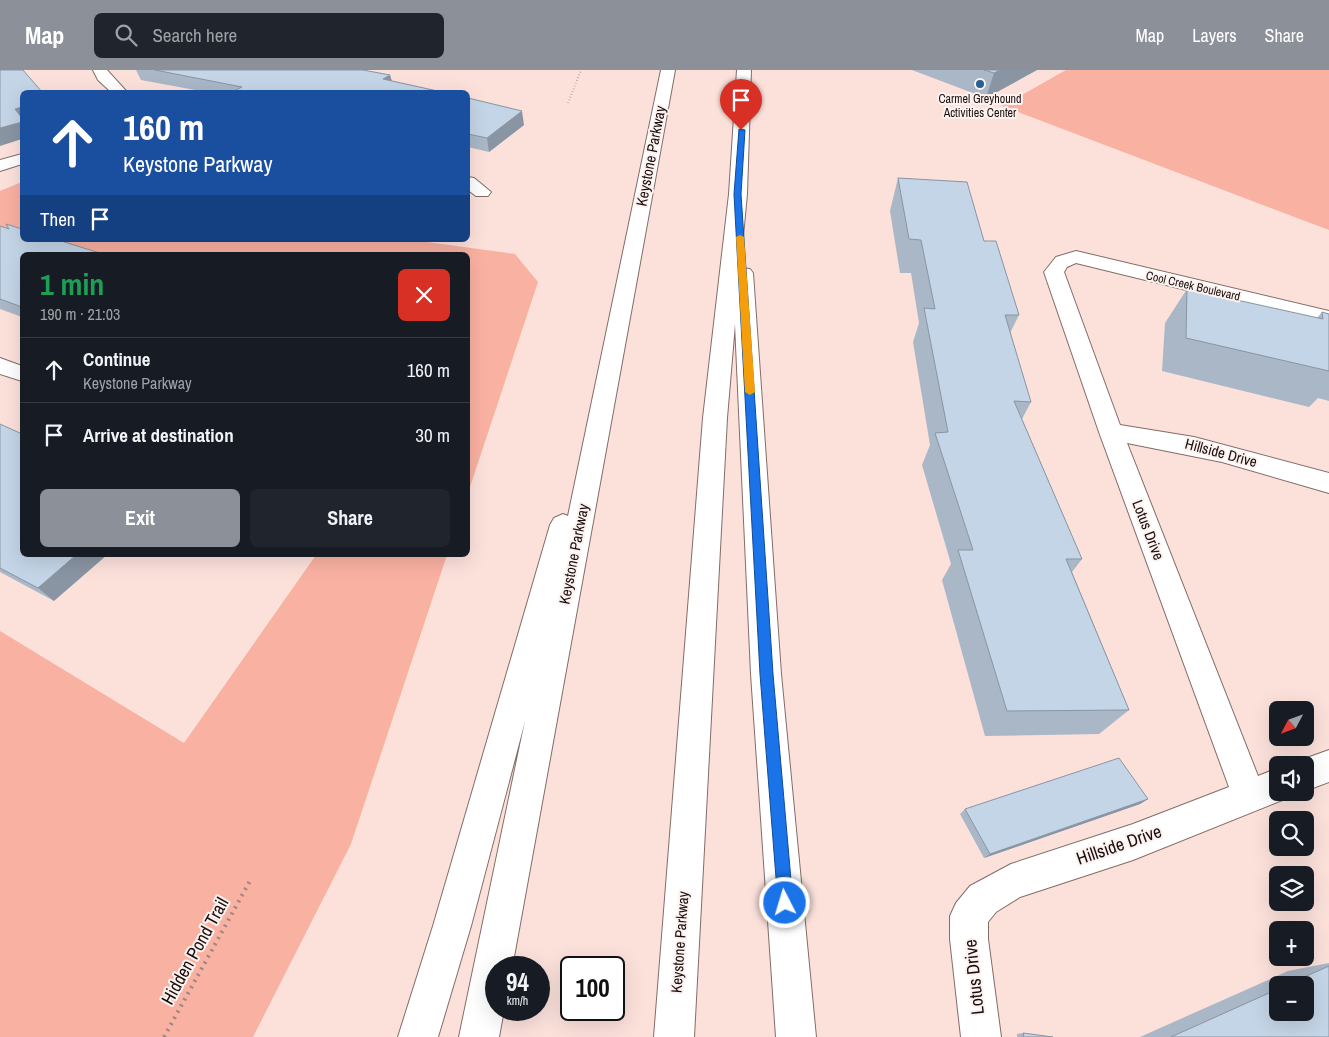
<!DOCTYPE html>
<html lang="en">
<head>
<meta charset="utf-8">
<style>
  :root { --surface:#171b24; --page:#20242c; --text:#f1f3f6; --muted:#9ea1a6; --line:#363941; --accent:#8c9099 }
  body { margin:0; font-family:"Archivo Narrow",sans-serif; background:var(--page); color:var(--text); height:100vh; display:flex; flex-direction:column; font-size:19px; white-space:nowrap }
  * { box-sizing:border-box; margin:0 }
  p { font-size:16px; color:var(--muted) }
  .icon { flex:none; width:28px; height:28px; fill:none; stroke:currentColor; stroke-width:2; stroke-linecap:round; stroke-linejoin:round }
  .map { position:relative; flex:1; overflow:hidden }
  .side { position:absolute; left:20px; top:182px; width:450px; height:305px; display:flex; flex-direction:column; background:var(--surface); border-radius:8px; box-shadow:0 5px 20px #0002 }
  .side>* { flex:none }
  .hud { position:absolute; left:20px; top:20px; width:450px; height:152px; border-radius:8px; box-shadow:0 5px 20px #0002; background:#1a4fa0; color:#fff; overflow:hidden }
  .needle { width:32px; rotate:229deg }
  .fabs { position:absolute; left:1269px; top:631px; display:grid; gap:10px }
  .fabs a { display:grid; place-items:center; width:45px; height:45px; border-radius:8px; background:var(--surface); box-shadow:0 5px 20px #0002; font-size:25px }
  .speed { position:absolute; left:485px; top:886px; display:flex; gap:10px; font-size:25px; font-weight:700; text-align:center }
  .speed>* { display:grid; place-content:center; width:65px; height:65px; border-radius:50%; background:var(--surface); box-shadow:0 5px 20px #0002; line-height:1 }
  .speed small { font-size:12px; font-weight:400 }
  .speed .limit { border:2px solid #111; border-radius:8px; background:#fff; color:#111 }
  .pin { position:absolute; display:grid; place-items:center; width:42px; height:42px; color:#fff; margin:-51px -21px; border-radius:50% 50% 50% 0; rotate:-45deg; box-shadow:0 0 5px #0007 }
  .pin .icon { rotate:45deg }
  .me { position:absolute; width:55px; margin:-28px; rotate:355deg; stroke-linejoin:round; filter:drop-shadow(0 0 4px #0008) }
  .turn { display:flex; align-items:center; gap:18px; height:105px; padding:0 20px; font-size:22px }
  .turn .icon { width:65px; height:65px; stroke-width:2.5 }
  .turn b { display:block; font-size:35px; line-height:42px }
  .then { display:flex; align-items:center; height:48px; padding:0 20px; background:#0003; gap:10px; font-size:19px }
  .round { display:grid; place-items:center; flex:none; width:52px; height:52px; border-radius:8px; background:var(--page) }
  .head { display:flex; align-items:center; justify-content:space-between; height:85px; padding:0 20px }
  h1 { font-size:30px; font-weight:700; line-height:38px; color:#1e9e55 }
  .cta { display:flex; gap:10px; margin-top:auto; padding:10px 20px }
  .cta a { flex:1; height:58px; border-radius:8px; background:var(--accent); color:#fff; font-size:20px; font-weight:700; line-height:58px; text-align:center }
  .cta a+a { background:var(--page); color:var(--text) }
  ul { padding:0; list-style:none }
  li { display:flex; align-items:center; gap:15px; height:65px; padding:0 20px; border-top:1px solid var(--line) }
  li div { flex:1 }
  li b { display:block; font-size:19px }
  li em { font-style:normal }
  header { display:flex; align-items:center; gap:30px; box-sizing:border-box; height:70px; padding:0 25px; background:var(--accent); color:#fff }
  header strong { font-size:24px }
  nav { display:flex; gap:28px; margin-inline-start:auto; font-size:18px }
  .search { width:350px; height:45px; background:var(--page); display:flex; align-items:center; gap:12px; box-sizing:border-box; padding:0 18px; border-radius:8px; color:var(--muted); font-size:19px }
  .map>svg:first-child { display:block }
</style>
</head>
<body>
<header>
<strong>Map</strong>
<div class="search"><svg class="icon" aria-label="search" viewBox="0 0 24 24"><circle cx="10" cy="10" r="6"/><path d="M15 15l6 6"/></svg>Search here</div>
<nav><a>Map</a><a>Layers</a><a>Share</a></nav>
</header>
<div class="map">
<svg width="1329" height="967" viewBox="0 0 1329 967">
  <rect width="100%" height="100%" fill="#fce1db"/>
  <g fill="#f9b1a2">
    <path d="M1066 0H1329V160L1002 36Z"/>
    <path d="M22 112V163L0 156V121Z"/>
    <path d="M46 170H412L515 184 538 212 468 423V185H95Z"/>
    <path d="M316 485H447L351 774 253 967H0V561L184 673Z"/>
  </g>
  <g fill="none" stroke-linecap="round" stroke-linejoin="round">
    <g stroke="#836c67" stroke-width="2">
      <g id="street">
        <path d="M93 0H107L127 22H111L98 10Z"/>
        <path d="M22 84V94L0 101V90Z"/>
        <path d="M468 107 474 108 491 122 488 126H476L468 120Z"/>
        <path d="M1076 181 1329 241V255L1076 193 1067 197 1064 202 1120 355 1194 367 1329 403V423L1222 392 1127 373 1258 706 1278 698V722H1292L1290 727 1133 790 1020 827 996 842 988 852V869L1001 967H961L950 869V846L956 833 970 816 1011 794 1133 754 1229 717 1099 362 1044 202 1056 187Z"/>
        <path d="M0 288 22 296V311L0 304Z"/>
        <path d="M1329 680V712L1305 721V695H1292L1293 693Z"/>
      </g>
    </g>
    <g stroke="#836c67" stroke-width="2">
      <g id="highway">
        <path d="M661 0H675L512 898H496V940H504L499 967H459L525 651 471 856 438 967H398L433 856 550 455 554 448 563 444 568 446Z"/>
        <path d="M737 0H751L747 124 740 198 750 199 753 203 781 604 816 967H776L751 604 735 254 727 348 694 967H654L703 348 729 124Z"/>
      </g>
    </g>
    <path stroke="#9a8783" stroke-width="2" stroke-dasharray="0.5 2.5" stroke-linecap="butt" d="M568 33 581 0"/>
    <path stroke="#9a8783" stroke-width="4" stroke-dasharray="2 5" stroke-linecap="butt" d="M164 967 251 809"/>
    <use href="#street" fill="#fff" fill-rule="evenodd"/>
    <use href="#highway" fill="#fff" fill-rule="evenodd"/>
  </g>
  <g fill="#a9b7c7" fill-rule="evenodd">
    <path d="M136 0H363L390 5 392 11 442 22H206L141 10Z"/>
    <path d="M912 0H1037L986 28Z"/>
    <path d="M468 28 524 55 489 82 468 77Z"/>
    <path d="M898 108 984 171 1019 245 1010 263 1031 332 1022 349 1082 489 1072 502 1129 640 1099 664 985 666 942 510 951 494 922 395 930 375 913 272 919 253 911 203H900L890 141Z"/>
    <path d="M0 156 9 159H22V247L0 239Z"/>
    <path d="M1187 219 1317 248 1322 242 1329 244V331L1318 328 1309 337 1162 301 1165 253Z"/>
    <path d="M0 354 54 531 0 502Z"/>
    <path d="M1148 729 1140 734 984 788 960 744 965 739Z"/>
    <path d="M1329 893V967H1140L1288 901ZM1278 915H1305L1278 942Z"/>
    <path d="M1023 963 1053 967H1017V964Z"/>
  </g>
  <g fill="#8995a2">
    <path d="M1000 0H1037L986 28 994 3Z"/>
    <path d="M390 5 394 19 383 9Z"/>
    <path d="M22 37V50L15 39Z"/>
    <path d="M522 41 524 55 489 82 487 68Z"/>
    <path d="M22 52V69L0 76V58Z"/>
    <path d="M76 485H107L54 531 38 518Z"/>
    <path d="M1148 729 1140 734 984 788 990 784Z"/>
  </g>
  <g fill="#c4d5e7" stroke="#8995a2">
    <path d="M0 0H23L42 22H22V37L15 39 22 48V52L0 58Z"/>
    <path d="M155 0H363L390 5 383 9 442 22H232L242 17Z"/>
    <path d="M984 0H1000L994 3Z"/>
    <path d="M468 28 522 41 487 68 468 64Z"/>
    <path d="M898 108 967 112 984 171H996L1019 245H1005L1031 332 1014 331 1082 489H1066L1129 640 1007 641 958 480H973L935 363 948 362 924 238 935 239 921 170 909 169Z"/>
    <path d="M6 154 22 159V170H58L106 185H22V237L0 229V156L9 159Z"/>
    <path d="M1187 219 1323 249 1322 242 1329 244V301L1186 268Z"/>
    <path d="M0 354 22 364V485H76L38 518 0 498Z"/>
    <path d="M1119 688 1148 729 990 784 965 739Z"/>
    <path d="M1329 896V967H1171L1278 919V942H1305V915H1286Z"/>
    <path d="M1023 963 1053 967H1024Z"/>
  </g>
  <path fill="#1a73e8" stroke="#114b97" d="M739 59 745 60 741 124 773 604 793 833 791 839 785 841 780 839 778 833 760 604 734 124Z"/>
  <path fill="#f59e0b" d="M740 165 744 167 755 322 750 325 745 322 736 167Z"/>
  <circle fill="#245f96" stroke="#fdf2f0" stroke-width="2" cx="980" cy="14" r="5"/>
  <g text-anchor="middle" stroke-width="4" stroke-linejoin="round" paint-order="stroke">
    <g font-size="12" fill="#18100e" stroke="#fdf2f0">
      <text x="980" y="33">Carmel Greyhound<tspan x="980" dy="14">Activities Center</tspan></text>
    </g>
    <g font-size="12" fill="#18100e" stroke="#fdf2f0">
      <text transform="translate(1193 216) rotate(13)" y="4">Cool Creek Boulevard</text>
    </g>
    <g font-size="15" fill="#18100e" stroke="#fdf2f0">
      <text transform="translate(651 86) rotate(-79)" y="5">Keystone Parkway</text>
      <text transform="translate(1221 383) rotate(15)" y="5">Hillside Drive</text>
      <text transform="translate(1148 460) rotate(69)" y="5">Lotus Drive</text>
      <text transform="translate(574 484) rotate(-79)" y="5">Keystone Parkway</text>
      <text transform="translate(680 872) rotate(-86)" y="5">Keystone Parkway</text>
    </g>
    <g font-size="18" fill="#18100e" stroke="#fdf2f0">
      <text transform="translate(1119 775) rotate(-19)" y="6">Hillside Drive</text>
      <text transform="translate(195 881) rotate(-61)" y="6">Hidden Pond Trail</text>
      <text transform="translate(974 907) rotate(-96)" y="6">Lotus Drive</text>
    </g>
  </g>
</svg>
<div class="fabs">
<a><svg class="needle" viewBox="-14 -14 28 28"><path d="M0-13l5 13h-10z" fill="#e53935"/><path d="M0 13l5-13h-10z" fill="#9ea1a6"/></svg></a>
<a><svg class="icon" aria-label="sound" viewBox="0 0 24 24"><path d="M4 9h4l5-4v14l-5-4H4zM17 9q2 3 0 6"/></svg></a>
<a><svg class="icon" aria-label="search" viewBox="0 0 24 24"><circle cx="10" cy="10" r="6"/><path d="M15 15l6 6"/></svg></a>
<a><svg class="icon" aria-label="layers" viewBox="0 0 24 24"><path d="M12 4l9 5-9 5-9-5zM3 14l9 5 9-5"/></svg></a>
<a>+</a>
<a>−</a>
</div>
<div class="speed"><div>94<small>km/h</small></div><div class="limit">100</div></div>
<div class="pin" style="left:741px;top:60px;background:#d93025"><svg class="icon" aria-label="arrive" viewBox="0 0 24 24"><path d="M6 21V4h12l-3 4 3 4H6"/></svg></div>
<svg class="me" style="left:785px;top:833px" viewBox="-20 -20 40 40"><circle r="17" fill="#1a73e8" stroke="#fff" stroke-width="3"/><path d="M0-11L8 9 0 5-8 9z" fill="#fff"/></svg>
<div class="hud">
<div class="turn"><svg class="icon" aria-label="ahead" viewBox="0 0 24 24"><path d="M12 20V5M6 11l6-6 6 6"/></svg><div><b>160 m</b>Keystone Parkway</div></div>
<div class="then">Then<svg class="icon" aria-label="arrive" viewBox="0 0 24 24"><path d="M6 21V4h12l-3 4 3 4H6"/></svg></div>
</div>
<section class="side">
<div class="head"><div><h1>1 min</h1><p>190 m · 21:03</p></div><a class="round" style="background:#d93025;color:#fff"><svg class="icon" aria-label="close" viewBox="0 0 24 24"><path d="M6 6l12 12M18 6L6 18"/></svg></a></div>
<ul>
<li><svg class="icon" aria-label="ahead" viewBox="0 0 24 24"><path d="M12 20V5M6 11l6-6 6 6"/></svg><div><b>Continue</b><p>Keystone Parkway</p></div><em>160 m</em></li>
<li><svg class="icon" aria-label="arrive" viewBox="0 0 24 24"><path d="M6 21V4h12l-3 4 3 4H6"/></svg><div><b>Arrive at destination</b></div><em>30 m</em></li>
</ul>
<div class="cta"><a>Exit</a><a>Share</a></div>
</section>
</div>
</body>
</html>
